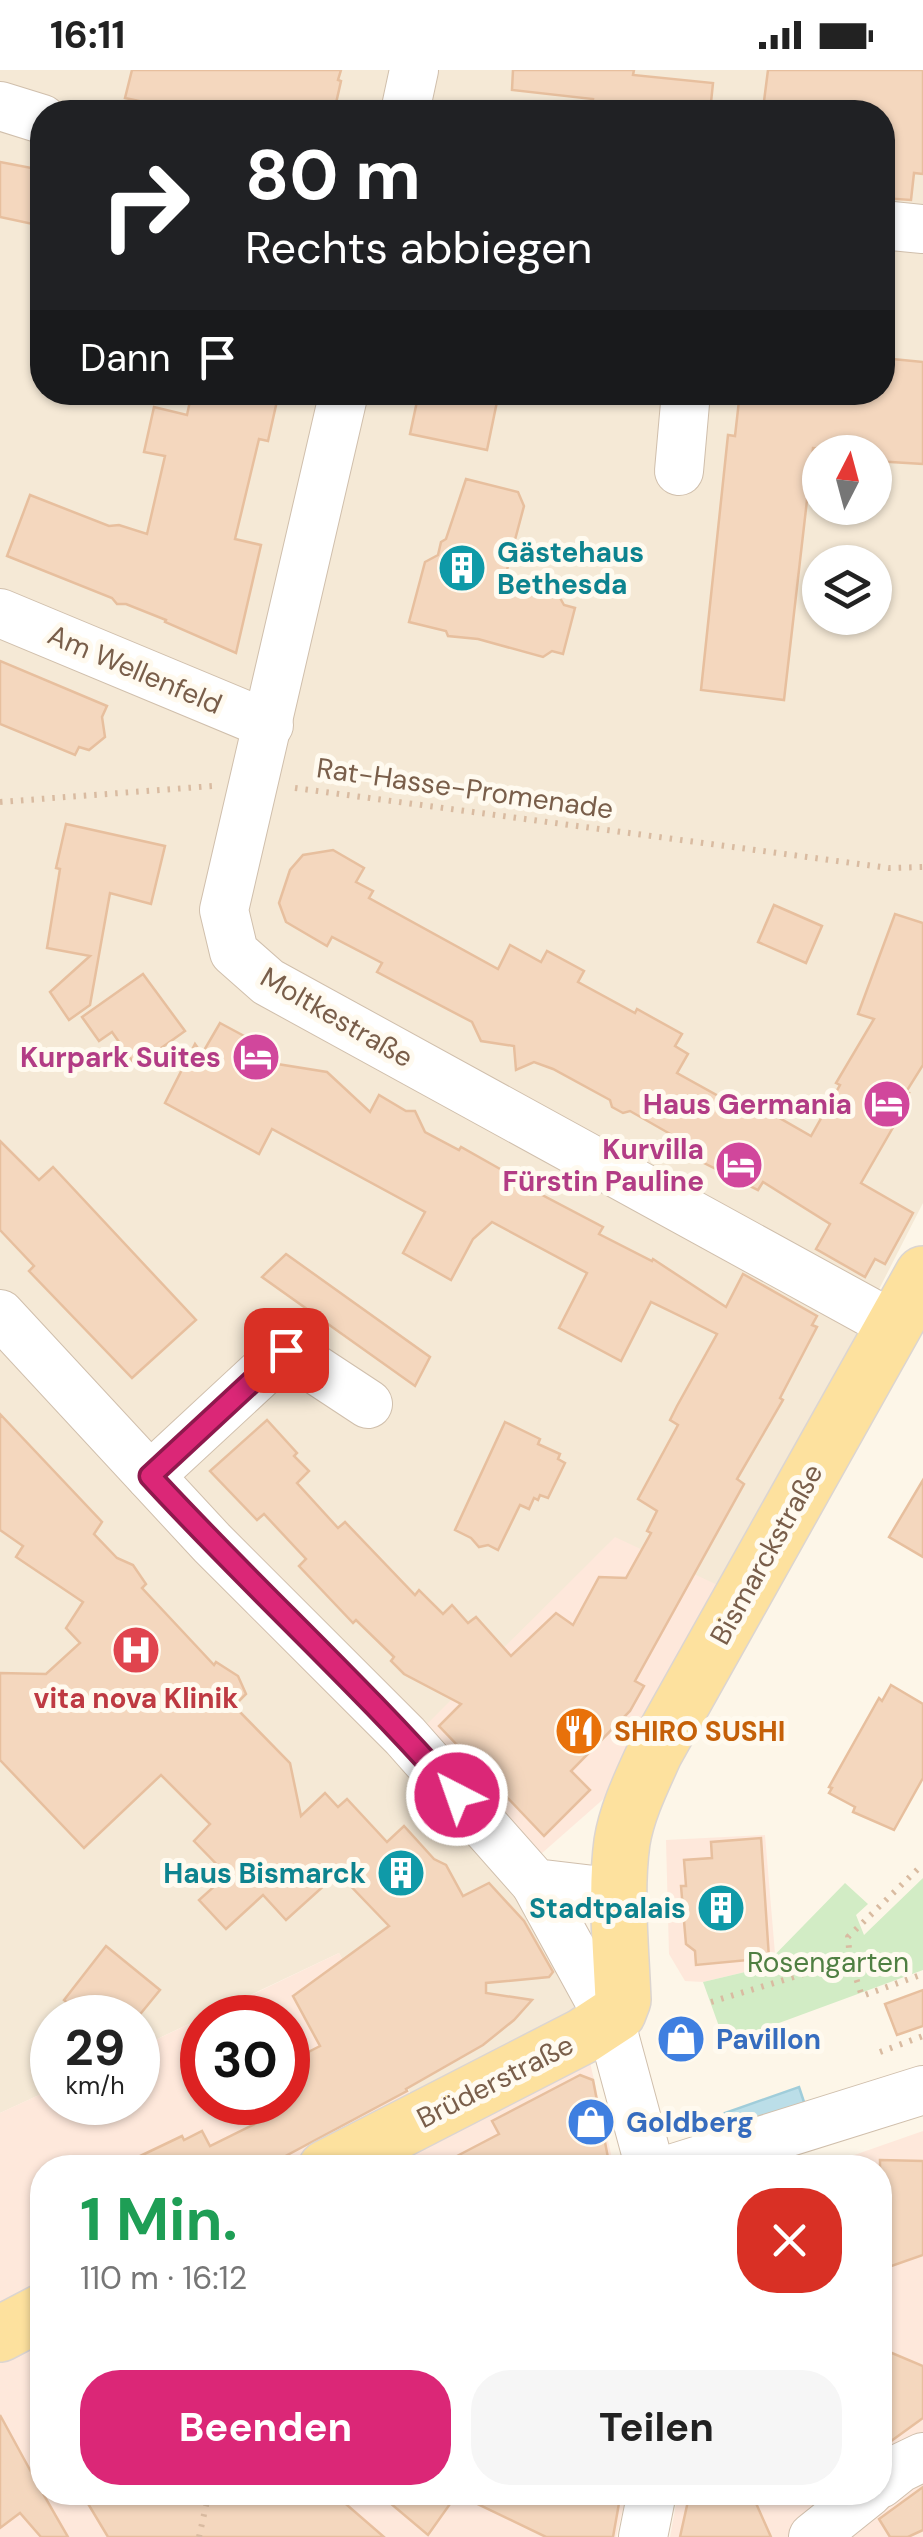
<!DOCTYPE html>
<html lang="de">
<head>
<meta charset="utf-8">
<style>
  :root { --surface:#fff; --page:#f6f6f6; --text:#222; --muted:#767676; --accent:#db2777 }
  body { margin:0; font-family:"DM Sans",sans-serif; background:var(--page); color:var(--text); height:100vh; display:flex; flex-direction:column; font-size:38px; white-space:nowrap }
  * { box-sizing:border-box; margin:0 }
  p { font-size:32px; color:var(--muted) }
  .icon { flex:none; width:55px; height:55px; fill:none; stroke:currentColor; stroke-width:2; stroke-linecap:round; stroke-linejoin:round }
  .map { position:relative; flex:1; overflow:hidden }
  .panel { position:absolute; left:30px; top:2085px; width:862px; height:350px; display:flex; flex-direction:column; background:var(--surface); border-radius:40px; box-shadow:0 2px 8px #0004 }
  .panel>* { flex:none }
  .top-card { position:absolute; left:30px; top:30px; width:865px; height:305px; border-radius:40px; box-shadow:0 2px 8px #0004; background:#202124; color:#fff; overflow:hidden }
  .needle { width:65px; rotate:6deg }
  .tools { position:absolute; left:802px; top:365px; display:grid; gap:20px }
  .tools a { display:grid; place-items:center; width:90px; height:90px; border-radius:50%; background:var(--surface); box-shadow:0 2px 8px #0004; font-size:50px }
  .speed { position:absolute; left:30px; top:1925px; display:flex; gap:20px; font-size:50px; font-weight:700; text-align:center }
  .speed>* { display:grid; place-content:center; width:130px; height:130px; border-radius:50%; background:var(--surface); box-shadow:0 2px 8px #0004; line-height:1 }
  .speed small { font-size:25px; font-weight:400 }
  .speed .limit { border:15px solid #d22; background:#fff; color:#111 }
  .pin { position:absolute; display:grid; place-items:center; width:85px; height:85px; color:#fff; margin:-42px; border-radius:20px; box-shadow:0 5px 15px #0006 }
  .me { position:absolute; width:110px; margin:-55px; rotate:319deg; stroke-linejoin:round; filter:drop-shadow(0 0 8px #0008) }
  .turn { display:flex; align-items:center; gap:35px; height:210px; padding:0 50px; font-size:45px }
  .turn .icon { width:130px; height:130px; stroke-width:2.5 }
  .turn b { display:block; font-size:70px; line-height:85px }
  .then { display:flex; align-items:center; height:95px; padding:0 50px; background:#0003; gap:20px; font-size:38px }
  .round { display:grid; place-items:center; flex:none; width:105px; height:105px; border-radius:40px; background:var(--page) }
  .headline { display:flex; align-items:center; justify-content:space-between; height:170px; padding:0 50px }
  h1 { font-size:60px; font-weight:700; line-height:75px; color:#1e9e55 }
  .cta { display:flex; gap:20px; margin-top:auto; padding:20px 50px }
  .cta a { flex:1; height:115px; border-radius:40px; background:var(--accent); color:#fff; font-size:40px; font-weight:700; line-height:115px; text-align:center }
  .cta a+a { background:var(--page); color:var(--text) }
  .status { display:flex; justify-content:space-between; align-items:center; height:70px; padding:0 50px; background:var(--surface); direction:ltr }
  .status svg { height:28px; fill:currentColor }
  .map>svg:first-child { display:block }
</style>
</head>
<body>
<div class="status"><b>16:11</b><svg viewBox="0 0 49 12"><path d="M0 12V9h3v3zM5 12V6h3v6zM10 12V3h3v9zM15 12V0h3v12zM26 1h20v11H26zM47 4h2v5h-2z"/></svg></div>
<div class="map">
<svg width="923" height="2467" viewBox="0 0 923 2467">
  <rect width="100%" height="100%" fill="#fdf6e8"/>
  <path fill="#f5e9d6" fill-rule="evenodd" d="M0 0H923V1133L726 1519 422 1658 596 1939 418 2038 339 1883 138 1978V1948H52V2019L0 2043ZM42 42H882V322H42ZM820 382H875V438H820ZM820 492H875V548H820Z"/>
  <g fill="#fee8db">
    <path d="M615 1467 726 1519 608 1725 541 1784 422 1659Z"/>
    <path d="M765 1765 775 1884 762 1898 703 1912 685 1911 669 1884 666 1770Z"/>
    <path d="M339 1883 432 2068 589 1988 614 2097 42 2098V2422L213 2423 205 2467H0V2043L52 2019V2032H138V1978L202 1948V2032H288V1948H203Z"/>
    <path d="M923 2061V2467H670L678 2423 880 2422V2098L820 2097Z"/>
    <path d="M332 2423H627L616 2467H383Z"/>
  </g>
  <path fill="#d2ecc5" d="M923 1808V1900L725 1973 703 1912 762 1898 845 1813 868 1834 856 1845 864 1865Z"/>
  <path fill="#bbdee8" stroke="#a0cdda" stroke-width="2.5" d="M799 2017 807 2041 733 2067 725 2043Z"/>
  <g fill="#f4d7be" stroke="#e7bf9e" stroke-width="2.5">
    <path d="M132 0H341L338 10 341 11 334 42H146L148 33 125 28Z"/>
    <path d="M513 0H634L633 5 713 13 710 42H591L593 29 512 20Z"/>
    <path d="M768 0H923V104L914 103 911 130 882 128V42L763 39Z"/>
    <path d="M0 92 42 100V156L0 147Z"/>
    <path d="M882 288 923 292V394L875 391V382L813 378 784 630 701 620 728 365 735 366 740 322H882Z"/>
    <path d="M192 322H279L268 371 259 369 235 469 261 475 236 583 165 552 166 550 126 534H117L112 528 7 486 30 425 109 456 119 455 147 464 165 386 144 382 154 337 187 345Z"/>
    <path d="M419 322H499L487 380 410 364Z"/>
    <path d="M466 409 518 422 524 436 504 511 559 526 564 535 575 538 563 584 552 581 543 587 478 569 448 566 446 561 409 552 425 492 438 485 441 472 446 469Z"/>
    <path d="M0 591 107 636 102 647 105 667 89 680 79 677 75 685 0 654Z"/>
    <path d="M66 754 165 776 151 834 110 823 90 935 69 950 50 922 90 886 47 878 60 799 56 798Z"/>
    <path d="M333 780 364 798 356 812 373 821 369 828 498 899 510 875 541 892 547 881 584 901 578 912 635 943 637 939 682 964 675 976 688 984 677 1003 742 1039 748 1030 811 1066 840 1015 836 1013 874 949 858 944 895 844 923 853V995L906 1022 909 1023 896 1046 899 1047 861 1113 913 1143 885 1194 875 1189 865 1207 816 1179 830 1154 763 1112 758 1120 688 1085 689 1083 670 1071 672 1065 630 1041 623 1043 612 1037 610 1030 553 999 534 992 516 1000 514 976 481 971 472 952 377 902 382 893 332 867 327 876 286 852 279 833 290 800 303 785Z"/>
    <path d="M774 835 822 856 806 893 758 872Z"/>
    <path d="M143 904 185 961 136 996 112 962 99 971 82 947Z"/>
    <path d="M220 953 272 981 265 992 327 1002 370 1042 379 1025 406 1041H415L425 1062 459 1080 461 1077 509 1104 508 1107 603 1157 599 1164 652 1191 653 1189 726 1237 743 1204 817 1246 812 1255 817 1257 780 1328 783 1330 737 1409 744 1414 635 1611 644 1616 630 1641 571 1701 590 1720 544 1766 439 1656 461 1634 404 1604 391 1591 394 1587 356 1550 353 1553 299 1496 306 1489 264 1444 257 1450 210 1401 267 1350 297 1383 294 1386 309 1401 297 1413 338 1458 345 1452 415 1525 419 1520 443 1544 452 1535 468 1553 476 1547 511 1586 556 1543 573 1555 599 1507 626 1508 651 1463 647 1461 657 1441 638 1429 678 1355 670 1350 677 1336 717 1264 651 1232 621 1291 559 1258 587 1203 492 1152 473 1169 451 1210 403 1183 425 1142 272 1059 259 1084 165 1033 195 974 202 984Z"/>
    <path d="M0 1071 39 1110 53 1097 196 1250 132 1308 29 1201 34 1196 0 1160Z"/>
    <path d="M286 1184 430 1287 415 1316 262 1207Z"/>
    <path d="M0 1344 102 1452 94 1464 117 1488 133 1495 146 1514 142 1518 214 1595 216 1592 238 1606 246 1624 234 1636 290 1693 301 1746 325 1723 338 1737 347 1729 387 1772 404 1756 434 1789 446 1795 463 1826 489 1813 524 1851 553 1902 549 1907 486 1913V1923L532 1930 514 1950 483 1975 406 2019 407 2021 263 2098H115L182 2066 184 2070 202 2061 210 2076 259 2052 253 2039 268 2032H288V2024L302 2017 289 1992 320 1976 293 1926 389 1856 338 1803 286 1850 263 1825 226 1859 199 1830 227 1805 194 1771 210 1754 161 1705 84 1778 0 1690V1603L46 1604 80 1573 66 1558 83 1532 16 1487 23 1476 0 1460Z"/>
    <path d="M505 1352 540 1369 538 1374 560 1384 558 1389 565 1393 548 1428 540 1425 538 1430 534 1428 529 1439 520 1435 498 1480 488 1475 479 1477 471 1468 455 1460Z"/>
    <path d="M923 1410V1487L889 1467Z"/>
    <path d="M891 1615 923 1634V1708L894 1760 853 1742 855 1737 829 1723 832 1718 829 1717 879 1628 882 1631Z"/>
    <path d="M761 1768 769 1888 696 1895 695 1881 686 1874 681 1816H686L684 1790 712 1788 711 1772Z"/>
    <path d="M106 1876 160 1920 137 1948H85L64 1930Z"/>
    <path d="M923 1920V1956L897 1965 885 1934Z"/>
    <circle cx="681" cy="1969" r="17"/>
    <path d="M580 2005 593 2010 610 2098H434L499 2064 492 2051Z"/>
    <path d="M880 2090 923 2091V2185L880 2200Z"/>
    <path d="M880 2278 923 2296V2348L880 2379Z"/>
    <path d="M0 2345 42 2422 68 2467H41L20 2443 0 2458Z"/>
    <path d="M923 2417V2460L908 2467H890L879 2449Z"/>
    <path d="M81 2422H332L384 2467H108Z"/>
    <path d="M377 2422H621L613 2467H546L457 2424 428 2465Z"/>
    <path d="M690 2422H751L771 2467H680Z"/>
  </g>
  <g fill="none" stroke-linecap="round" stroke-linejoin="round">
    <g stroke="#d0bfac" stroke-width="50">
      <g id="minor">
        <path d="M0 36 42 49"/>
        <path d="M405 42 414 0"/>
        <path d="M882 155 923 159"/>
        <path d="M344 322 224 840 234 882 268 912 893 1255"/>
        <path d="M679 401 686 322"/>
        <path d="M0 543 269 655"/>
        <path d="M0 1244 212 1473 405 1666 535 1813 619 1823"/>
        <path d="M150 1406 286 1280 368 1334"/>
        <path d="M535 1813 610 1950 650 2098"/>
        <path d="M674 2098 923 2020"/>
        <path d="M880 2414 900 2398 923 2387"/>
        <path d="M643 2467 652 2422"/>
        <path d="M813 2467 869 2422"/>
      </g>
    </g>
    <g stroke="#dcd5d0" stroke-width="58">
      <g id="major">
        <path d="M326 2098 583 1966 618 1943 623 1930C621 1879 615 1823 622 1772 627 1741 642 1711 655 1682L923 1204"/>
        <path d="M0 2264 42 2242"/>
      </g>
    </g>
    <g stroke="#d9bba1" stroke-width="6" stroke-dasharray="2.5 8" stroke-linecap="butt">
      <path d="M295 718 889 798 923 797"/>
      <path d="M0 732 213 716"/>
      <path d="M850 1890 862 1926 923 1904"/>
      <path d="M711 1932 850 1890 848 1867 923 1794"/>
      <path d="M880 1982 923 1966"/>
      <path d="M199 2467 209 2422"/>
    </g>
    <use href="#minor" stroke="#fff" stroke-width="48"/>
    <use href="#major" stroke="#fde19e" stroke-width="55"/>
  </g>
  <g fill="none" stroke-linecap="round" stroke-linejoin="round">
    <g stroke="#8e194d" stroke-width="25">
      <path id="route" d="M286 1280 150 1406C250 1515 360 1614 457 1725"/>
    </g>
    <use href="#route" stroke="#db2777" stroke-width="18"/>
  </g>
  <defs>
    <g id="building-disc" transform="scale(2.5)"><circle r="9.5" fill="#0f9aa8" stroke="#fffaef"/><path d="M-4-6H4V6H1V3H-1V6H-4ZM-2.5-4.3h1.7v1.8h-1.7ZM.8-4.3h1.7v1.8H.8ZM-2.5-1h1.7V.8h-1.7ZM.8-1h1.7V.8H.8Z" fill="#fff"/></g>
    <g id="hotel-disc" transform="scale(2.5)"><circle r="9.5" fill="#d1479c" stroke="#fffaef"/><path d="M-6-4.5h1.5V1H6V5H4.5V3h-9V5H-6ZM-4 0a1.8 1.8 0 1 1 3.6 0ZM.5 0V-2.5h3Q6-2.5 6 0Z" fill="#fff"/></g>
    <g id="hospital-disc" transform="scale(2.5)"><circle r="9.5" fill="#e0444e" stroke="#fffaef"/><path d="M-5-5h3v3.5h4V-5h3V5h-3V1.5h-4V5h-3Z" fill="#fff"/></g>
    <g id="restaurant-disc" transform="scale(2.5)"><circle r="9.5" fill="#e8710a" stroke="#fffaef"/><path d="M-5-6h1v4h1v-4h1v4h1v-4h1v5L-1.5 .5V6h-2V.5L-5-1ZM5-6V6H3V1.5H1.5Q1.5-4 5-6Z" fill="#fff"/></g>
    <g id="shop-disc" transform="scale(2.5)"><circle r="9.5" fill="#3f7fe0" stroke="#fffaef"/><path d="M-5-2.5h2.3a2.7 3.5 0 0 1 5.4 0H5L5.5 6h-11ZM-1.5-2.5h3a1.5 2.3 0 0 0-3 0Z" fill="#fff"/></g>
  </defs>
  <g fill-rule="evenodd">
    <use href="#building-disc" x="462" y="498"/>
    <use href="#hotel-disc" x="256" y="987"/>
    <use href="#hotel-disc" x="887" y="1034"/>
    <use href="#hotel-disc" x="739" y="1095"/>
    <use href="#hospital-disc" x="136" y="1580"/>
    <use href="#restaurant-disc" x="579" y="1661"/>
    <use href="#building-disc" x="401" y="1803"/>
    <use href="#building-disc" x="721" y="1838"/>
    <use href="#shop-disc" x="681" y="1969"/>
    <use href="#shop-disc" x="591" y="2052"/>
  </g>
  <g text-anchor="middle" stroke-width="10" stroke-linejoin="round" paint-order="stroke">
    <g font-size="28" font-weight="bold" fill="#0d838f" stroke="#fffaef" text-anchor="end">
      <text x="497" y="492" text-anchor="start">Gästehaus<tspan x="497" dy="32">Bethesda</tspan></text>
      <text x="366" y="1813">Haus Bismarck</text>
      <text x="686" y="1848">Stadtpalais</text>
    </g>
    <g font-size="28" fill="#795e4a" stroke="#fffaef">
      <text transform="translate(135 599) rotate(23)" y="10">Am Wellenfeld</text>
      <text transform="translate(465 718) rotate(8)" y="10">Rat-Hasse-Promenade</text>
      <text transform="translate(337 947) rotate(30)" y="10">Moltkestraße</text>
      <text transform="translate(766 1484) rotate(-61)" y="10">Bismarckstraße</text>
      <text transform="translate(495 2011) rotate(-27)" y="10">Brüderstraße</text>
    </g>
    <g font-size="28" font-weight="bold" fill="#b23c85" stroke="#fffaef" text-anchor="end">
      <text x="221" y="997">Kurpark Suites</text>
      <text x="852" y="1044">Haus Germania</text>
      <text x="704" y="1089">Kurvilla<tspan x="704" dy="32">Fürstin Pauline</tspan></text>
    </g>
    <g font-size="28" font-weight="bold" fill="#be3a42" stroke="#fffaef">
      <text x="136" y="1638">vita nova Klinik</text>
    </g>
    <g font-size="28" font-weight="bold" fill="#c56008" stroke="#fffaef" text-anchor="start">
      <text x="614" y="1671">SHIRO SUSHI</text>
    </g>
    <g font-size="28" fill="#4f7f42" stroke="#fffaef">
      <text x="828" y="1902">Rosengarten</text>
    </g>
    <g font-size="28" font-weight="bold" fill="#366cbe" stroke="#fffaef" text-anchor="start">
      <text x="716" y="1979">Pavillon</text>
      <text x="626" y="2062">Goldberg</text>
    </g>
  </g>
</svg>
<div class="tools">
<a><svg class="needle" viewBox="-14 -14 28 28"><path d="M0-13l5 13h-10z" fill="#e53935"/><path d="M0 13l5-13h-10z" fill="#767676"/></svg></a>
<a><svg class="icon" aria-label="layers" viewBox="0 0 24 24"><path d="M12 4l9 5-9 5-9-5zM3 14l9 5 9-5"/></svg></a>
</div>
<div class="speed"><div>29<small>km/h</small></div><div class="limit">30</div></div>
<div class="pin" style="left:286px;top:1280px;background:#d93025"><svg class="icon" aria-label="arrive" viewBox="0 0 24 24"><path d="M6 21V4h12l-3 4 3 4H6"/></svg></div>
<svg class="me" style="left:457px;top:1725px" viewBox="-20 -20 40 40"><circle r="17" fill="#db2777" stroke="#fff" stroke-width="3"/><path d="M0-11L8 9 0 5-8 9z" fill="#fff"/></svg>
<div class="top-card">
<div class="turn"><svg class="icon" aria-label="right" viewBox="0 0 24 24"><path d="M7 20v-9h11M14 6l5 5-5 5"/></svg><div><b>80 m</b>Rechts abbiegen</div></div>
<div class="then">Dann<svg class="icon" aria-label="arrive" viewBox="0 0 24 24"><path d="M6 21V4h12l-3 4 3 4H6"/></svg></div>
</div>
<section class="panel">
<div class="headline"><div><h1>1 Min.</h1><p>110 m · 16:12</p></div><a class="round" style="background:#d93025;color:#fff"><svg class="icon" aria-label="close" viewBox="0 0 24 24"><path d="M6 6l12 12M18 6L6 18"/></svg></a></div>
<div class="cta"><a>Beenden</a><a>Teilen</a></div>
</section>
</div>
</body>
</html>
